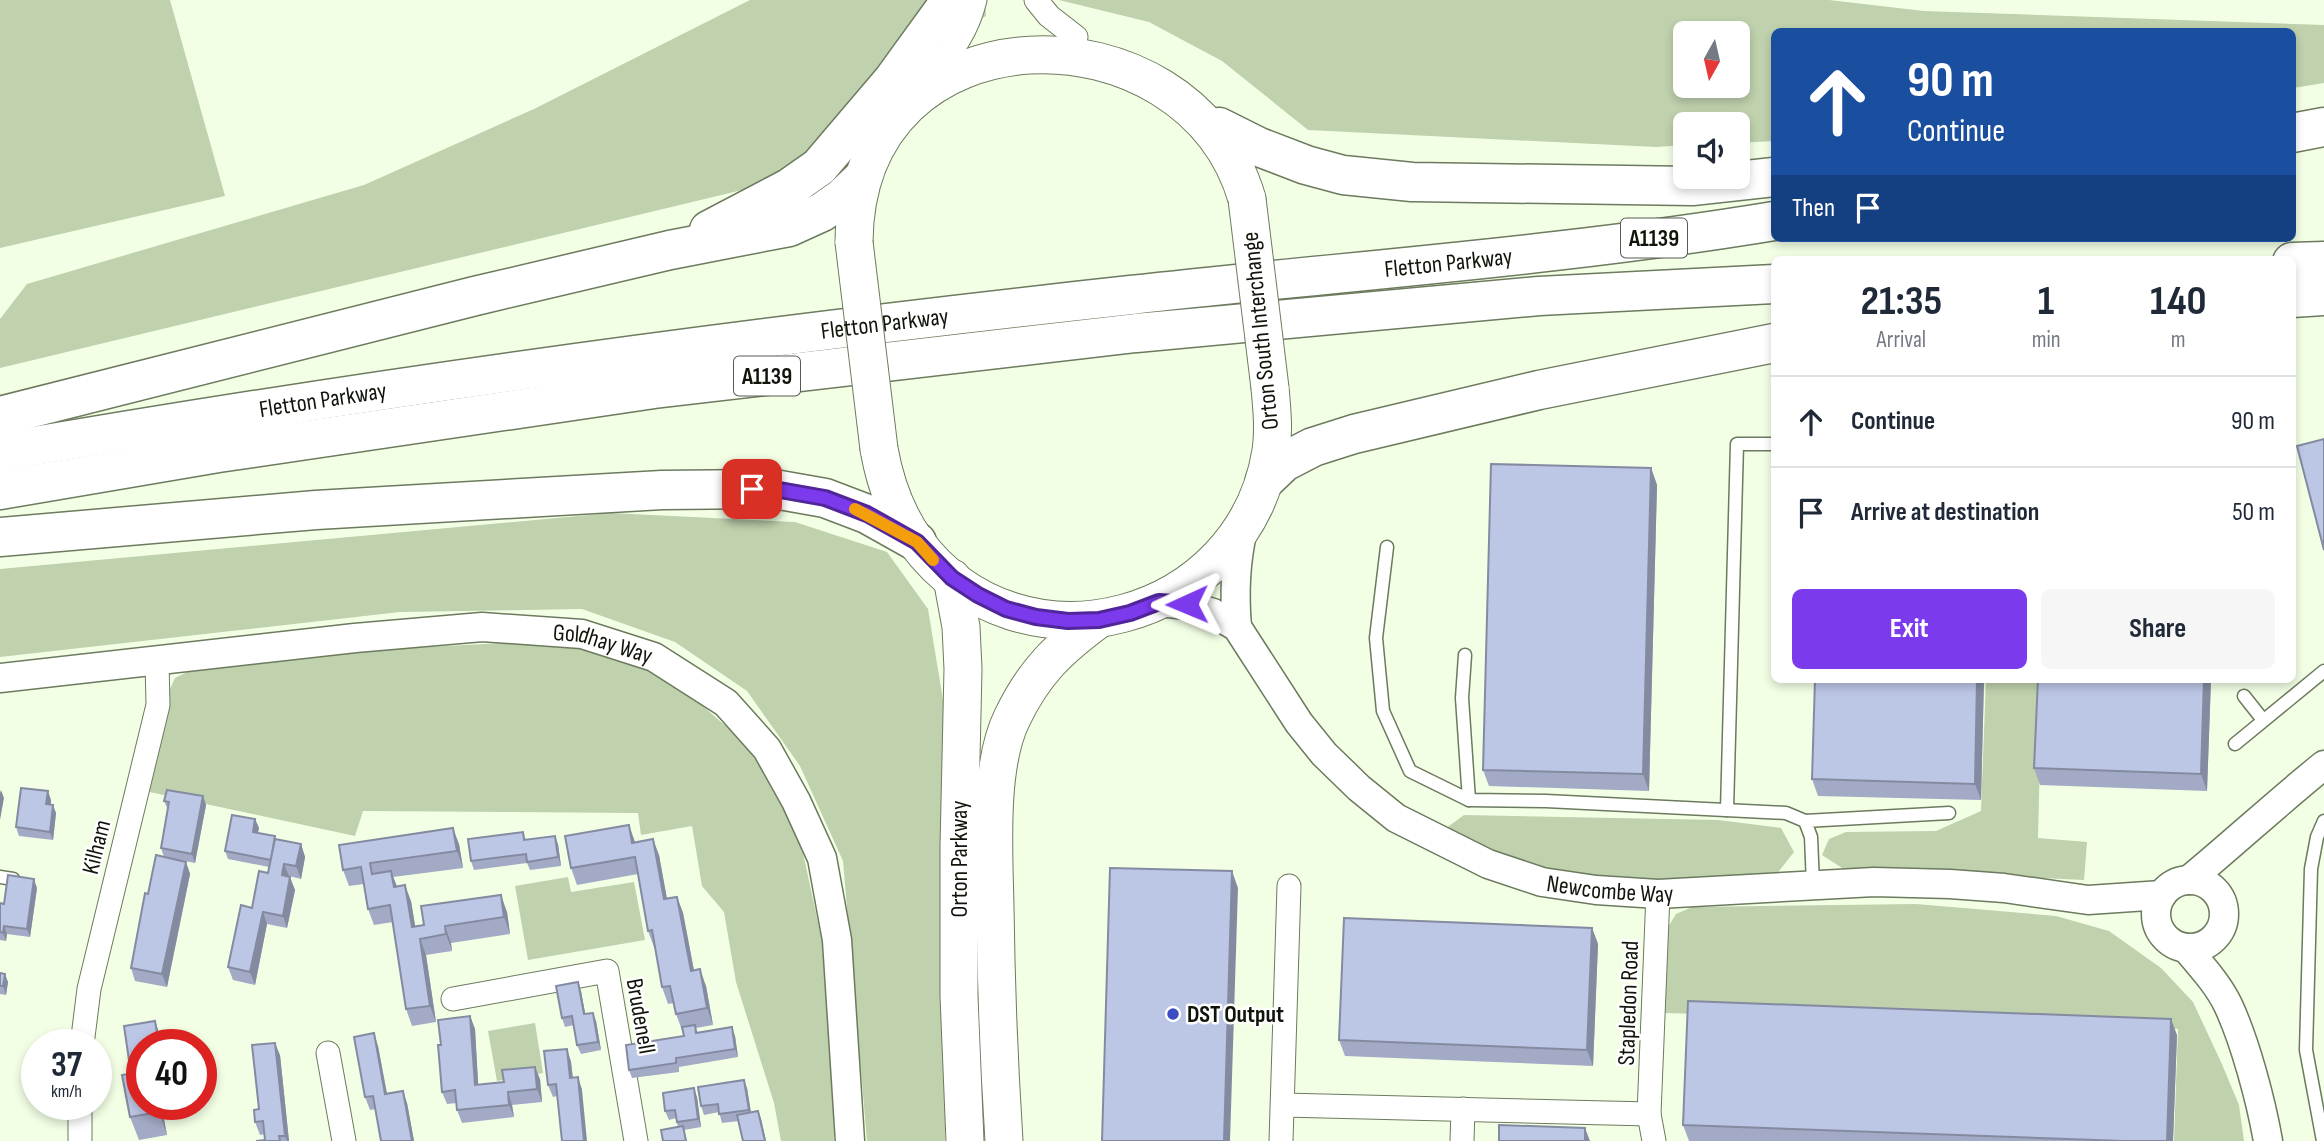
<!DOCTYPE html>
<html lang="en">
<head>
<meta charset="utf-8">
<style>
	:root { --surface:#fff; --page:#f6f6f7; --text:#1f2937; --muted:#747a83; --line:#e0e1e3; --accent:#7c3aed }
	body { margin:0; font-family:"Sofia Sans Condensed",sans-serif; background:var(--page); color:var(--text); height:100vh; display:flex; flex-direction:column; font-size:26px; white-space:nowrap }
	* { box-sizing:border-box; margin:0 }
	p { font-size:23px; color:var(--muted) }
	.icon { flex:none; width:38px; height:38px; fill:none; stroke:currentColor; stroke-width:2; stroke-linecap:round; stroke-linejoin:round }
	.map { position:relative; flex:1; overflow:hidden }
	.drawer { position:absolute; left:1771px; top:256px; width:525px; height:427px; display:flex; flex-direction:column; background:var(--surface); border-radius:10px; box-shadow:0 4px 10px #0003 }
	.drawer>* { flex:none }
	.banner { position:absolute; left:1771px; top:28px; width:525px; height:214px; border-radius:10px; box-shadow:0 4px 10px #0003; background:#1a4fa0; color:#fff; overflow:hidden }
	.needle { width:46px; rotate:188deg }
	.tools { position:absolute; left:1673px; top:21px; display:grid; gap:14px }
	.tools a { display:grid; place-items:center; width:77px; height:77px; border-radius:10px; background:var(--surface); box-shadow:0 4px 10px #0003; font-size:35px }
	.speed { position:absolute; left:21px; top:1029px; display:flex; gap:14px; font-size:35px; font-weight:700; text-align:center }
	.speed>* { display:grid; place-content:center; width:91px; height:91px; border-radius:50%; background:var(--surface); box-shadow:0 4px 10px #0003; line-height:1 }
	.speed small { font-size:18px; font-weight:400 }
	.speed .limit { border:10px solid #d22; background:#fff; color:#111 }
	.pin { position:absolute; display:grid; place-items:center; width:60px; height:60px; color:#fff; margin:-30px; border-radius:14px; box-shadow:0 4px 10px #0006 }
	.me { position:absolute; width:77px; margin:-38px; rotate:269deg; stroke-linejoin:round; filter:drop-shadow(0 0 5px #0008) }
	.turn { display:flex; align-items:center; gap:24px; height:147px; padding:0 21px; font-size:32px }
	.turn .icon { width:91px; height:91px; stroke-width:2.5 }
	.turn b { display:block; font-size:49px; line-height:60px }
	.then { display:flex; align-items:center; height:66px; padding:0 21px; background:#0003; gap:14px; font-size:26px }
	.eta { display:flex; justify-content:space-evenly; align-items:center; height:119px; text-align:center }
	.eta b { font-size:42px; font-weight:700; line-height:49px }
	.button { display:flex; gap:14px; margin-top:auto; padding:14px 21px }
	.button a { flex:1; height:80px; border-radius:10px; background:var(--accent); color:#fff; font-size:28px; font-weight:700; line-height:80px; text-align:center }
	.button a+a { background:var(--page); color:var(--text) }
	ul { padding:0; list-style:none }
	li { display:flex; align-items:center; gap:21px; height:91px; padding:0 21px; border-top:2px solid var(--line) }
	li div { flex:1 }
	li b { display:block; font-size:26px }
	li em { font-style:normal }
	.map>svg:first-child { display:block }
</style>
</head>
<body>
<div class="map">
<svg width="2324" height="1141" viewBox="0 0 2324 1141">
	<rect width="100%" height="100%" fill="#f2ffe5"/>
	<g fill="#bfd1ad" fill-rule="evenodd">
		<polygon points="0,0 170,0 225,196 0,248"/>
		<polygon points="750,0 985,0 986,16 873,73 809,174 0,368 0,319 27,284 364,185 534,109"/>
		<path d="M1059 0H1829L1924 11 2324 25V83L2293 88 2292 32H1774V141L1738 143V124H1685V145L1656 147 1308 130 1222 61 1149 22ZM1738 33V86H1685V33Z"/>
		<polygon points="611,513 795,522 887,552 928,609 945,712 945,1141 867,1141 843,861 800,766 747,691 675,642 582,609 400,612 0,657 0,569"/>
		<polygon points="547,641 596,650 653,673 689,694 744,742 776,791 800,839 824,950 832,1031 834,1141 781,1141 774,1103 736,982 724,912 702,886 692,826 641,835 638,813 363,811 355,836 145,791 170,689 175,678 189,671 366,650"/>
		<polygon points="1986,679 2042,679 2038,838 2087,842 2084,880 1842,868 1822,855 1829,839 1846,832 1936,831 1981,811"/>
		<path d="M1464 815 1718 820 1781 828 1794 852 1775 876C1689 879 1602 886 1518 862 1493 854 1468 840 1445 829Z"/>
		<polygon points="568,877 571,892 634,882 645,940 528,960 515,886"/>
		<polygon points="1916,904 2056,916 2109,931 2161,968 2193,1002 2221,1062 2239,1105 2244,1141 2174,1141 2178,1029 1665,1013 1665,932 1676,914 1692,907"/>
		<polygon points="535,1023 543,1073 497,1081 488,1031"/>
	</g>
	<g fill="none" stroke-linecap="round" stroke-linejoin="round">
		<defs>
			<g id="service">
				<polyline points="1387,547 1376,638 1383,711 1410,771 1469,800 1546,801 1786,813 1805,821"/>
				<polyline points="1465,655 1462,698 1469,800"/>
				<polyline points="2244,696 2263,720"/>
				<polyline points="2235,744 2324,671"/>
				<polyline points="1727,810 1737,444 1774,444"/>
				<polyline points="0,877 13,879"/>
				<polyline points="1813,884 1811,837 1805,821 1949,813"/>
				<polyline points="2323,1141 2306,1050 2311,869 2317,837 2324,821"/>
			</g>
			<g id="minor">
				<polyline points="1036,0 1049,16 1076,37"/>
				<path d="M932 75C952 52 968 30 975 0"/>
				<polyline points="453,999 607,971 636,1141"/>
				<polyline points="82,1045 89,989 158,705 157,662"/>
				<polyline points="328,1053 344,1141"/>
				<polyline points="80,1104 80,1141"/>
				<polyline points="1283,1105 1649,1114"/>
				<polyline points="1281,1141 1289,886"/>
				<polyline points="1462,1141 1463,1109"/>
				<polyline points="1654,1141 1649,1114 1658,894"/>
			</g>
			<g id="tertiary">
				<path id="s1" d="M1159 602 1187 605 1213 613 1237 627 1299 723 1324 754 1359 788 1396 818 1488 864 1542 882 1596 890 1658 894 1874 882 1950 884 2004 888 2088 900 2162 895"/>
				<path d="M1237 627C1234 593 1235 563 1243 529"/>
				<path id="s2" d="M0 678 355 638 482 627 582 634 654 657 726 703 767 749 796 801 822 858 837 940 850 1141"/>
				<circle cx="2190" cy="914" r="34"/>
				<path d="M2189 880C2235 842 2278 802 2324 765"/>
				<path d="M2186 948C2201 966 2218 984 2228 1005 2245 1041 2261 1101 2268 1141"/>
			</g>
			<g id="primary">
				<path d="M854 242C856 0 1189 0 1247 199"/>
				<path d="M879 449C885 483 896 514 916 542 1021 683 1244 622 1271 451 1274 430 1272 409 1270 388"/>
				<polyline points="952,578 961,627 963,669 959,847 959,996 965,1141"/>
				<path d="M1004 1141C999 1063 996 985 995 907 994 852 988 767 1012 718 1034 672 1058 649 1099 619"/>
			</g>
			<g id="trunk">
				<polyline points="1219,127 1259,147 1306,165 1343,175 1412,182 1692,186 1774,177"/>
				<polyline points="2292,133 2324,127"/>
				<polyline points="709,230 789,188 819,167 893,80 951,0"/>
				<polyline points="2292,262 2324,261"/>
				<polyline points="2292,298 2324,296"/>
				<polyline points="0,416 475,296 670,250 789,227 822,212 842,198 861,180"/>
				<path id="s3" d="M0 452C375 387 753 336 1131 295 1345 271 1562 256 1774 221"/>
				<polyline points="1265,480 1284,462 1313,447 1354,434 1539,390 1774,343"/>
				<polyline points="0,490 218,453 654,389 1136,333 1539,296 1774,284"/>
				<polyline points="0,537 316,510 662,490 774,489 825,498 867,514 917,542"/>
			</g>
		</defs>
		<use href="#service" stroke="#6c7a5e" stroke-width="15"/>
		<use href="#minor" stroke="#6c7a5e" stroke-width="25"/>
		<use href="#tertiary" stroke="#6c7a5e" stroke-width="31"/>
		<use href="#primary" stroke="#6c7a5e" stroke-width="39"/>
		<use href="#trunk" stroke="#6c7a5e" stroke-width="41"/>
		<use href="#service" stroke="#fff" stroke-width="12"/>
		<use href="#minor" stroke="#fff" stroke-width="23"/>
		<use href="#tertiary" stroke="#fff" stroke-width="28"/>
		<use href="#primary" stroke="#fff" stroke-width="37"/>
		<use href="#trunk" stroke="#fff" stroke-width="38"/>
		<defs>
			<g id="primary-bridge">
				<polyline points="1247,199 1270,388"/>
				<polyline points="854,242 879,449"/>
			</g>
		</defs>
		<use href="#primary-bridge" stroke="#6c7a5e" stroke-width="39" stroke-linecap="butt"/>
		<use href="#primary-bridge" stroke="#fff" stroke-width="37"/>
	</g>
	<g fill="#a2aac5">
		<polygon points="1651,468 1657,485 1649,791 1489,786 1483,770"/>
		<polygon points="1984,679 1981,800 1818,796 1812,779"/>
		<polygon points="2211,679 2207,791 2040,785 2034,768"/>
		<polygon points="203,796 206,805 195,863 164,857 161,848 168,810 164,801"/>
		<polygon points="51,800 51,804 56,813 53,840 19,836 16,827"/>
		<polygon points="255,819 259,828 258,833 276,839 301,844 305,857 301,879 289,876 295,890 287,928 267,924 255,985 233,980 228,967 252,908 268,873 269,867 228,859 225,851"/>
		<polygon points="523,832 526,840 558,844 561,866 530,870 527,863 474,870 471,861"/>
		<polygon points="635,842 659,855 667,899 677,897 683,913 694,970 706,986 713,1025 696,1028 698,1033 735,1036 738,1057 679,1067 679,1072 632,1078 629,1070 684,1036 683,1030 682,1030 676,1014 674,1003 668,1004 662,987 655,947 654,947 648,931 638,874 577,885 571,868"/>
		<polygon points="459,844 463,868 393,877 397,886 411,901 415,926 507,912 510,934 451,943 452,951 426,955 436,1022 412,1026 406,1009 393,922 374,925 368,909 364,884 349,886 343,870 339,845"/>
		<polygon points="186,862 190,874 167,987 135,981 131,968 148,894"/>
		<polygon points="37,888 30,937 7,934 6,941 0,940 0,903 4,904"/>
		<polygon points="1592,928 1598,944 1593,1066 1345,1056 1339,1040"/>
		<polygon points="0,973 8,982 6,995 0,994"/>
		<polygon points="581,991 585,1014 596,1021 601,1050 581,1054 577,1045 574,1025 565,1027 562,1018"/>
		<polygon points="470,1016 475,1029 478,1085 540,1079 542,1102 512,1105 514,1117 462,1123 457,1110 457,1103 447,1104 442,1092 441,1045"/>
		<polygon points="155,1021 158,1030 142,1104 161,1104 167,1135 139,1140 130,1117 131,1074"/>
		<polygon points="2177,1035 2173,1141 1689,1141 1683,1125"/>
		<polygon points="378,1046 387,1093 407,1103 414,1141 381,1141 376,1109 370,1110 365,1097"/>
		<polygon points="567,1049 571,1062 573,1078 578,1077 582,1090 553,1097 548,1085"/>
		<polygon points="280,1055 289,1141 256,1141 265,1140 265,1134 260,1135 255,1122 259,1109"/>
		<polygon points="747,1088 751,1113 758,1111 761,1119 766,1141 743,1141 739,1121 722,1123 719,1112 704,1115 701,1106"/>
		<polygon points="697,1097 701,1127 684,1130 687,1141 663,1141 678,1127 676,1118 669,1120 665,1111"/>
	</g>
	<g fill="#848ba0">
		<polygon points="1651,468 1657,485 1649,791 1643,774"/>
		<polygon points="1977,679 1984,679 1981,800 1975,784"/>
		<polygon points="2204,679 2211,679 2207,791 2201,774"/>
		<polygon points="1,790 4,798 0,820 0,793"/>
		<polygon points="48,791 51,800 50,812 46,804"/>
		<polygon points="203,796 206,805 195,863 192,854"/>
		<polygon points="53,805 56,813 53,840 50,832"/>
		<polygon points="255,819 259,828 256,840 253,832"/>
		<polygon points="629,825 635,842 632,843"/>
		<polygon points="453,828 459,844 463,868 457,851"/>
		<polygon points="555,836 558,844 561,866 558,857"/>
		<polygon points="653,839 659,855 670,916 664,899"/>
		<polygon points="301,844 305,857 301,879 296,866"/>
		<polygon points="186,862 190,874 167,987 162,974"/>
		<polygon points="284,864 289,876 286,888 282,875"/>
		<polygon points="391,871 397,887 394,887"/>
		<polygon points="1232,871 1238,888 1230,1141 1224,1141"/>
		<polygon points="290,877 295,890 287,928 283,916"/>
		<polygon points="34,879 37,888 30,937 27,929"/>
		<polygon points="405,885 411,901 418,943 412,927"/>
		<polygon points="501,895 507,912 510,934 504,917"/>
		<polygon points="677,897 683,913 697,987 691,971"/>
		<polygon points="263,912 267,924 255,985 250,972"/>
		<polygon points="4,926 7,934 6,941 3,933"/>
		<polygon points="445,926 451,943 452,951 446,934"/>
		<polygon points="1592,928 1598,944 1593,1066 1587,1050"/>
		<polygon points="420,939 426,955 436,1022 430,1006"/>
		<polygon points="700,969 706,986 713,1025 707,1008"/>
		<polygon points="5,974 8,982 6,995 3,986"/>
		<polygon points="578,982 581,991 587,1023 584,1014"/>
		<polygon points="593,1013 596,1021 601,1050 598,1042"/>
		<polygon points="470,1016 475,1029 479,1098 475,1085"/>
		<polygon points="2171,1019 2177,1035 2173,1141 2167,1141"/>
		<polygon points="155,1021 158,1030 161,1045 159,1045"/>
		<polygon points="732,1027 735,1036 738,1057 735,1049"/>
		<polygon points="374,1033 378,1046 389,1106 385,1094"/>
		<polygon points="275,1043 280,1055 289,1141 287,1141 285,1136"/>
		<polygon points="567,1049 571,1062 574,1091 570,1078"/>
		<polygon points="535,1067 540,1079 542,1102 537,1089"/>
		<polygon points="578,1077 582,1090 587,1141 584,1141"/>
		<polygon points="744,1080 747,1088 752,1119 749,1110"/>
		<polygon points="694,1088 697,1097 701,1127 698,1119"/>
		<polygon points="403,1091 407,1103 414,1141 412,1141"/>
		<polygon points="508,1092 512,1105 514,1117 509,1105"/>
		<polygon points="157,1104 161,1104 167,1135 159,1112"/>
		<polygon points="758,1111 761,1119 766,1141 765,1141"/>
		<polygon points="1585,1128 1590,1141 1585,1141"/>
	</g>
	<g fill="#bcc6e5" stroke="#848ba0" stroke-width="2">
		<polygon points="2324,439 2324,550 2297,446"/>
		<polygon points="1491,464 1651,468 1643,774 1483,770"/>
		<polygon points="1815,679 1977,679 1975,784 1812,779"/>
		<polygon points="2038,679 2204,679 2201,774 2034,768"/>
		<polygon points="21,788 48,791 46,804 53,805 50,832 16,827"/>
		<polygon points="167,790 203,796 192,854 161,848 169,802 164,801"/>
		<polygon points="232,815 255,819 253,832 275,836 271,860 225,851"/>
		<polygon points="629,825 632,843 653,839 664,899 677,897 691,971 700,969 707,1008 676,1014 670,986 662,987 652,930 648,931 635,857 571,868 565,836"/>
		<polygon points="453,828 457,851 370,863 372,874 391,871 394,887 405,885 412,927 424,925 421,906 501,895 504,917 445,926 446,934 420,939 430,1006 406,1009 390,905 368,909 361,867 343,870 339,845"/>
		<polygon points="523,832 524,840 555,836 558,857 527,862 526,854 471,861 468,839"/>
		<polygon points="275,839 301,844 296,866 284,864 282,875 290,877 283,916 263,912 250,972 228,967 241,905 252,908 259,871 268,873"/>
		<polygon points="156,855 186,862 162,974 131,968 145,893 148,894"/>
		<polygon points="1110,868 1232,871 1224,1141 1102,1141"/>
		<polygon points="8,875 34,879 27,929 4,926 3,933 0,932 0,903 4,904"/>
		<polygon points="1344,918 1592,928 1587,1050 1339,1040"/>
		<polygon points="0,973 5,974 3,986 0,986"/>
		<polygon points="578,982 584,1014 593,1013 598,1042 577,1045 572,1016 562,1018 556,986"/>
		<polygon points="1688,1001 2171,1019 2167,1141 2124,1141 1683,1125"/>
		<polygon points="470,1016 475,1085 504,1082 502,1070 535,1067 537,1089 508,1092 509,1105 457,1110 455,1090 442,1092 438,1045 441,1045 438,1020"/>
		<polygon points="155,1021 159,1045 142,1045 142,1072 131,1074 124,1026"/>
		<polygon points="695,1025 696,1033 732,1027 735,1049 676,1058 676,1063 629,1070 626,1045 684,1036 682,1027"/>
		<polygon points="374,1033 385,1094 403,1091 412,1141 381,1141 373,1096 365,1097 354,1037"/>
		<polygon points="275,1043 285,1136 279,1136 280,1141 256,1141 265,1140 263,1121 255,1122 254,1110 259,1109 252,1045"/>
		<polygon points="567,1049 570,1078 578,1077 584,1141 562,1141 556,1084 548,1085 544,1051"/>
		<polygon points="142,1072 142,1104 157,1104 159,1112 130,1117 122,1075"/>
		<polygon points="744,1080 749,1110 719,1114 718,1104 701,1106 698,1087"/>
		<polygon points="694,1088 698,1119 677,1122 675,1110 665,1111 663,1093"/>
		<polygon points="758,1111 765,1141 743,1141 737,1115"/>
		<polygon points="1499,1125 1585,1128 1585,1141 1499,1141"/>
		<polygon points="683,1126 686,1141 663,1141 661,1130"/>
	</g>
	<g fill="none" stroke-linecap="round" stroke-linejoin="round">
		<defs>
			<polyline id="route" points="752,489 774,489 825,498 867,514 917,542 952,578 978,595 1006,609 1036,617 1068,621 1099,620 1130,613 1159,602 1187,604"/>
		</defs>
		<use href="#route" stroke="#51269a" stroke-width="18"/>
		<use href="#route" stroke="#7c3aed" stroke-width="12"/>
		<polyline stroke="#f59e0b" stroke-width="12" points="855,509 917,542 933,560"/>
	</g>
	<circle fill="#3d4dc1" stroke="#fff" stroke-width="2.5" cx="1173" cy="1014" r="7"/>
	<g text-anchor="middle" stroke-width="5" stroke-linejoin="round" paint-order="stroke">
		<g fill="#fff" stroke="#585b54" stroke-width="2">
			<rect x="1621" y="218.5" width="66" height="39" rx="5"/>
			<rect x="734" y="356.5" width="66" height="39" rx="5"/>
		</g>
		<g font-size="23" font-weight="bold" fill="#10150a">
			<text x="1654" y="246">A1139</text>
			<text x="767" y="384">A1139</text>
		</g>
		<g font-size="24" fill="#10150a" stroke="#fff">
			<text dy="8" stroke="none"><textPath href="#s3" startOffset="1461">Fletton Parkway</textPath></text>
			<text dy="8" stroke="none"><textPath href="#s3" startOffset="894">Fletton Parkway</textPath></text>
			<text transform="translate(1260 331) rotate(-96)" y="8">Orton South Interchange</text>
			<text dy="8" stroke="none"><textPath href="#s3" startOffset="327">Fletton Parkway</textPath></text>
			<text dy="8" stroke="none"><textPath href="#s2" startOffset="607">Goldhay Way</textPath></text>
			<text transform="translate(96 847) rotate(-76)" y="8">Kilham</text>
			<text transform="translate(959 859) rotate(-90)" y="8">Orton Parkway</text>
			<text dy="8" stroke="none"><textPath href="#s1" startOffset="562">Newcombe Way</textPath></text>
			<text transform="translate(1628 1003) rotate(-88)" y="8">Stapledon Road</text>
			<text transform="translate(641 1016) rotate(80)" y="8">Brudenell</text>
		</g>
		<g font-size="24" font-weight="bold" fill="#10150a" stroke="#fff" text-anchor="start">
			<text x="1187" y="1022">DST Output</text>
		</g>
	</g>
</svg>
<div class="tools">
<a><svg class="needle" viewBox="-14 -14 28 28"><path d="M0-13l5 13h-10z" fill="#e53935"/><path d="M0 13l5-13h-10z" fill="#747a83"/></svg></a>
<a><svg class="icon" aria-label="sound" viewBox="0 0 24 24"><path d="M4 9h4l5-4v14l-5-4H4zM17 9q2 3 0 6"/></svg></a>
</div>
<div class="speed"><div>37<small>km/h</small></div><div class="limit">40</div></div>
<div class="pin" style="left:752px;top:489px;background:#d93025"><svg class="icon" aria-label="arrive" viewBox="0 0 24 24"><path d="M6 21V4h12l-3 4 3 4H6"/></svg></div>
<svg class="me" style="left:1187px;top:604px" viewBox="-20 -20 40 40"><path d="M0-17L14 15 0 8-14 15z" fill="#7c3aed" stroke="#fff" stroke-width="4"/></svg>
<div class="banner">
<div class="turn"><svg class="icon" aria-label="ahead" viewBox="0 0 24 24"><path d="M12 20V5M6 11l6-6 6 6"/></svg><div><b>90 m</b>Continue</div></div>
<div class="then">Then<svg class="icon" aria-label="arrive" viewBox="0 0 24 24"><path d="M6 21V4h12l-3 4 3 4H6"/></svg></div>
</div>
<section class="drawer">
<div class="eta">
<div><b>21:35</b><p>Arrival</p></div>
<div><b>1</b><p>min</p></div>
<div><b>140</b><p>m</p></div>
</div>
<ul>
<li><svg class="icon" aria-label="ahead" viewBox="0 0 24 24"><path d="M12 20V5M6 11l6-6 6 6"/></svg><div><b>Continue</b></div><em>90 m</em></li>
<li><svg class="icon" aria-label="arrive" viewBox="0 0 24 24"><path d="M6 21V4h12l-3 4 3 4H6"/></svg><div><b>Arrive at destination</b></div><em>50 m</em></li>
</ul>
<div class="button"><a>Exit</a><a>Share</a></div>
</section>
</div>
</body>
</html>
